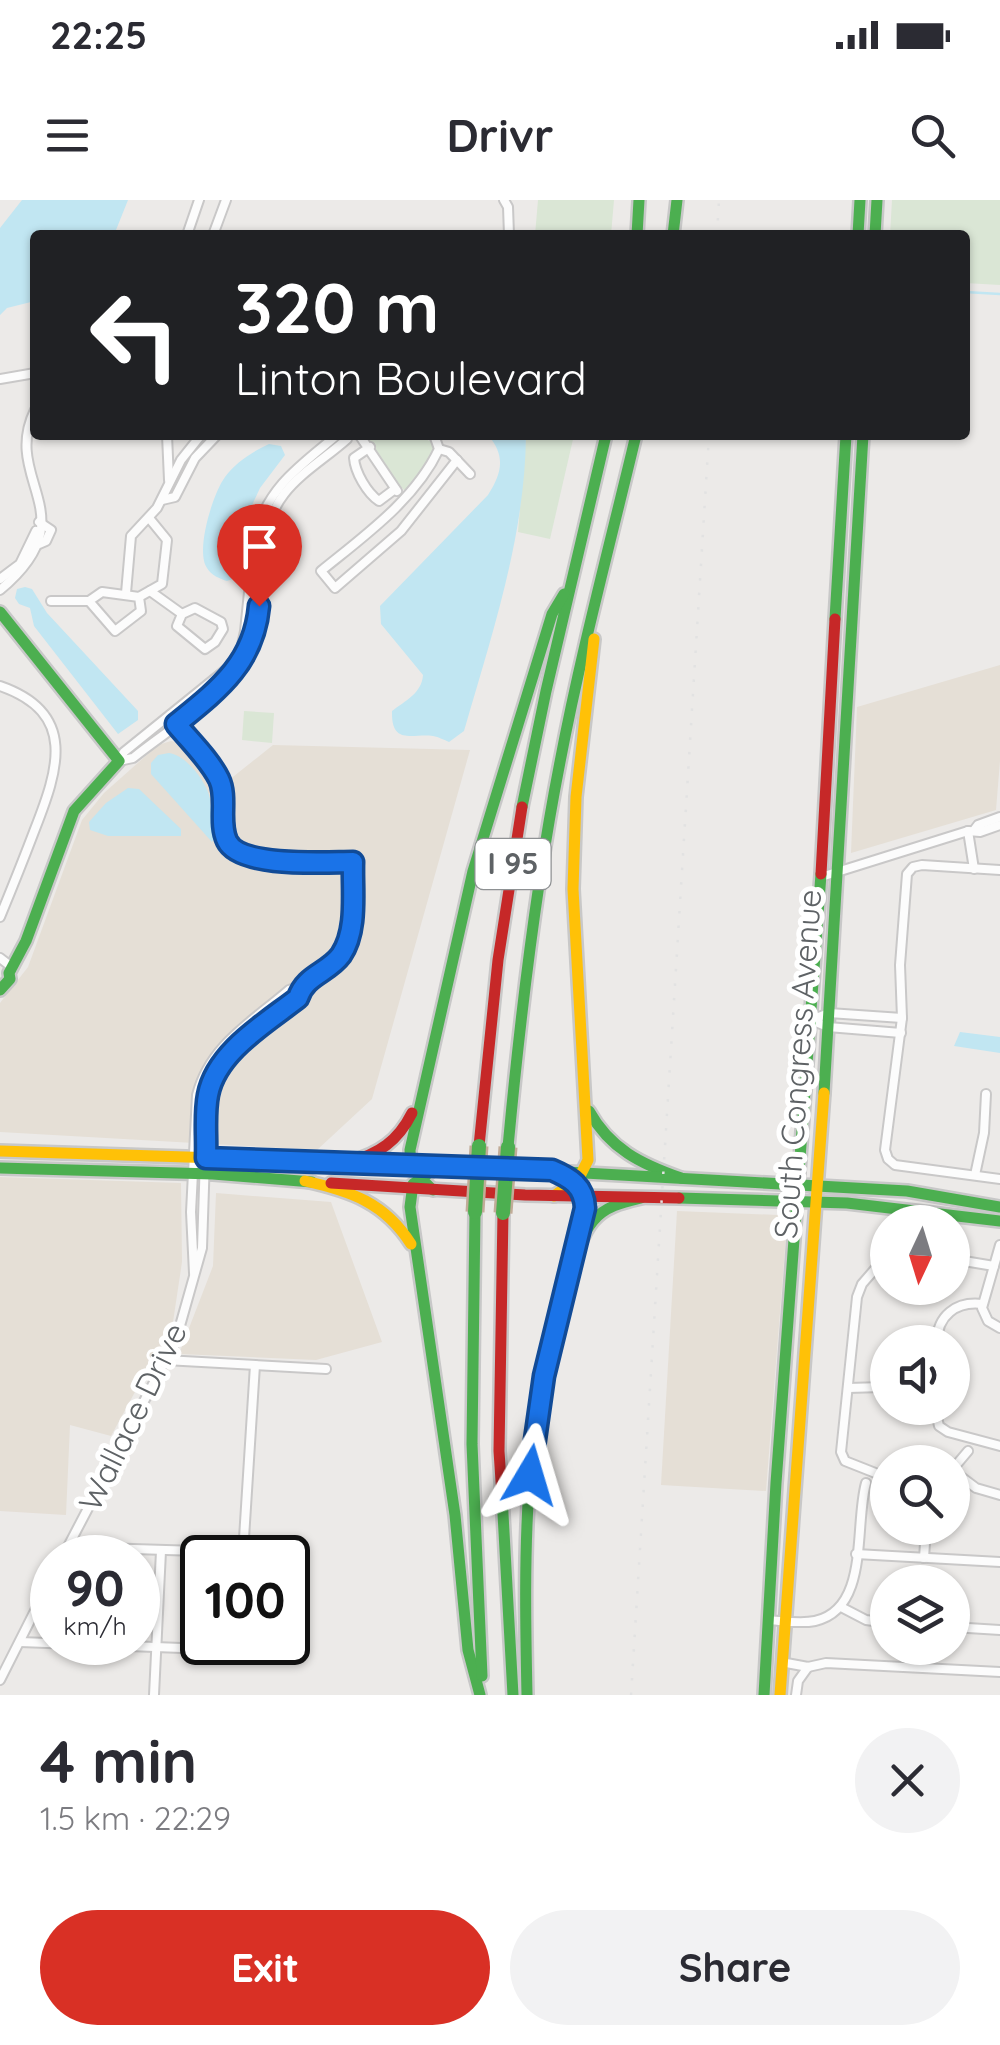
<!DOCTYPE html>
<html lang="en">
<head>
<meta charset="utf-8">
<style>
	:root { --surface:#fff; --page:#f2f2f3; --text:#2b2b33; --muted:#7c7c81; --accent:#d93025 }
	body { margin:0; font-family:Quicksand,sans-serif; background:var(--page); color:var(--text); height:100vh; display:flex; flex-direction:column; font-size:38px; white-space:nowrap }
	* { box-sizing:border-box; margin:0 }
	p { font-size:32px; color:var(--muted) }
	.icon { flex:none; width:55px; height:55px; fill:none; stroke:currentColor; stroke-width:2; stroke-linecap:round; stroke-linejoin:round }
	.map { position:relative; height:1495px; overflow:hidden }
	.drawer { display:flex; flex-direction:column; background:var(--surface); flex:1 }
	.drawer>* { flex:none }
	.guide { position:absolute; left:30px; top:30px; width:940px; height:210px; border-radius:10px; box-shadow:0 2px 8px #0004; background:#202124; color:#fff; overflow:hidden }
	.needle { width:65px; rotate:184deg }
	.fabs { position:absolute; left:870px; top:1005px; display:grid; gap:20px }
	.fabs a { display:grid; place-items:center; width:100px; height:100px; border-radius:50%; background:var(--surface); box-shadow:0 2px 8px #0004; font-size:50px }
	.speed { position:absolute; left:30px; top:1335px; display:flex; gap:20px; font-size:50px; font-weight:700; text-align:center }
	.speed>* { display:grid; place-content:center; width:130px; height:130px; border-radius:50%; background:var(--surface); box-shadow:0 2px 8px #0004; line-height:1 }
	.speed small { font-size:25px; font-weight:400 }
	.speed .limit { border:5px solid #111; border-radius:15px; background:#fff; color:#111 }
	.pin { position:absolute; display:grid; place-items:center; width:85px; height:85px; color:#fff; margin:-102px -42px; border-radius:50% 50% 50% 0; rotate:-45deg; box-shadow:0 0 10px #0007 }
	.pin .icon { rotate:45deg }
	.me { position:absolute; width:110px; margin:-55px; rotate:7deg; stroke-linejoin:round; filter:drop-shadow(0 0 8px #0008) }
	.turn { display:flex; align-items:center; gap:35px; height:210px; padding:0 40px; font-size:45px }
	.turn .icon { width:130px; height:130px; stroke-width:2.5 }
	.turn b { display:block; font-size:70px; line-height:85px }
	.round { display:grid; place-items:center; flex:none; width:105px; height:105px; border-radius:52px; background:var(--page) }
	.head { display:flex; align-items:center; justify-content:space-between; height:170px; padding:0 40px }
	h1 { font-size:60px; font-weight:700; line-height:75px }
	.cta { display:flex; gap:20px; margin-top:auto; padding:20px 40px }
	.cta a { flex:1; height:115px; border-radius:60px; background:var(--accent); color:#fff; font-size:40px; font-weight:700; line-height:115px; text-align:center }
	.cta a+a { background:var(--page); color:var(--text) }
	.status { display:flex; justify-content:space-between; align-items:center; height:70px; padding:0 50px; background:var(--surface); direction:ltr }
	.status svg { height:28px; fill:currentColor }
	header { display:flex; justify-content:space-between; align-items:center; height:130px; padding:0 40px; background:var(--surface); font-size:45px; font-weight:700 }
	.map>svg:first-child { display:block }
</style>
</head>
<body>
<div class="status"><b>22:25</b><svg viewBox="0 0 49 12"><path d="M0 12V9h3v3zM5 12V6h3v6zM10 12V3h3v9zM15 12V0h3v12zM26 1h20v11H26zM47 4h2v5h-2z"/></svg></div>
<header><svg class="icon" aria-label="menu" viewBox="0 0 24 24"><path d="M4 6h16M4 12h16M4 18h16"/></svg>Drivr<svg class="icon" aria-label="search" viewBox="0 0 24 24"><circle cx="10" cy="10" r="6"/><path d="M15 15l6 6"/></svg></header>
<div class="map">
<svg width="1000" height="1495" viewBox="0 0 1000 1495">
	<rect width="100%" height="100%" fill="#eceae8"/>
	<g fill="#e5dfd6">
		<polygon points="1000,465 1000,561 996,610 851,653 857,507"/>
		<polygon points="171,541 185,544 219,588 273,545 470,550 372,899 317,950 0,932 0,803 28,767 82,620 104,593 158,545"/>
		<polygon points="0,977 181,983 182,1062 173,1122 111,1236 70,1225 66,1315 0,1311"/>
		<polygon points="216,993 331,1002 382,1142 316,1160 179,1154 213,1066"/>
		<polygon points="677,1011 778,1015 787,1023 766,1291 661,1285"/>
	</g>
	<g fill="#dae6d5">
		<polygon points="538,0 614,0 611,35 535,35"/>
		<polygon points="892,0 1000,0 1000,85 965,83 965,35 890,35"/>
		<polygon points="365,235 423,235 429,241 433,238 436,248 430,264 405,291 389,275"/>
		<polygon points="526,235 574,235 550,339 518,332"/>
		<polygon points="244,511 274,513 272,543 242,540"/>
	</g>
	<g fill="#c1e6f2">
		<polygon points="22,0 128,0 114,35 35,35 35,101 7,108 0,115 0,28"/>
		<path d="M488 235H526C525 337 492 434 464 531L449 542C444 540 439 537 433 536 413 533 391 546 392 511 405 501 422 493 423 475L381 424 380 406 488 295C502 273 506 256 488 235Z"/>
		<path d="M269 244 281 246 285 255 260 288 247 316 238 377 227 381C220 379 211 375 207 368 195 351 213 293 225 277 236 262 252 252 269 244Z"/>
		<polygon points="25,387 32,389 47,413 138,511 138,520 118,534 34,426 30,408 19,404 15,398 17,389"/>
		<path d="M169 553C186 555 207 582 210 599 212 613 210 624 215 638L212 642 151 574V563L158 555Z"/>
		<polygon points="128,588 139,589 181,629 181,636 108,636 90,630 89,622 106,603"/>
		<polygon points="960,832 1000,837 1000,853 954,846"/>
	</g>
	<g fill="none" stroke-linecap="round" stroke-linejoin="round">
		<polyline stroke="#c1e6f2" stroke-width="2.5" points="965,92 1000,94"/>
		<defs>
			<g id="street">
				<polyline points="504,0 508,7 509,35"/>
				<polyline points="187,35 199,0"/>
				<polyline points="213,35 226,0"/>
				<polyline points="0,179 35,173"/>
				<polyline points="167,235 169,280"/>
				<path d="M434 235 439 249C415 300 364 336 321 371L335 388 401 331 457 260"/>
				<polyline points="360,236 397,291"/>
				<path d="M370 247 354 258C355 272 367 293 379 301L395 289"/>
				<polyline points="439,249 449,252 470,274"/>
				<polyline points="162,300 175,297 195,258 217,235"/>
				<polyline points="39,322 51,330 46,341 39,344"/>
				<polyline points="0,379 20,364 36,331"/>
				<path d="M0 390C90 315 0 281 35 210"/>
				<polyline points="150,391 182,414 195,408 221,422 223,429 215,442 205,449 177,426 182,414"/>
				<polyline points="126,393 131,336 157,308 181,260 201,235"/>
				<polyline points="139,397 141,411 115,431 89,401 102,392 139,397 162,384 167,340 149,318"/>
				<polyline points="51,401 89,401"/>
				<path d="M0 486C78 513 58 570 35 629 24 658 12 688 0 717"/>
				<path d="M170 515C185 535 206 555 218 577 228 597 219 620 226 639 238 669 325 661 353 662 351 713 362 742 316 774 306 781 301 787 289 790 252 822 210 845 197 895L191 1012 194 1073"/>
				<path d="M119 561 133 558C170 528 222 499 246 456 274 408 248 340 284 294 300 273 327 257 347 239"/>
				<path d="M119 561 124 552 228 468 241 449 245 431 255 334C270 285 300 266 337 235"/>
				<polyline points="975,629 978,625 1000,617"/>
				<polyline points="968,631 974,669"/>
				<polyline points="1000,670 922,665 913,667 907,674 900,765 902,818 885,950 888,959 895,965 1000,979"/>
				<polyline points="821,677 968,631 980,632 1000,625"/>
				<polyline points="0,758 13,768"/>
				<polyline points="811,820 829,813 902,818"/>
				<polyline points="811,820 828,827 901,833"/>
				<polyline points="975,975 984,933 986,894"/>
				<polyline points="1000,1045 982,1108 988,1121 1000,1128"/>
				<polyline points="888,1054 862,1084 857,1097 841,1252 845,1261 888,1278"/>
				<polyline points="952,1059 994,1066"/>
				<path d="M937 1142C937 1116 956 1101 982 1104"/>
				<polyline points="165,1160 326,1169"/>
				<polyline points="848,1188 883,1187"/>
				<polyline points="935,1208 939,1226 948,1232 1000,1246"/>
				<polyline points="952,1270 976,1288 1000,1295"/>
				<polyline points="952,1270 968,1251"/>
				<polyline points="243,1354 255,1165"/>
				<polyline points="856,1354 1000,1362"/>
				<path d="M62 1358 176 1140 202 1048 207 897C220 852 263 826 298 798L302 787"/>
				<polyline points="924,1358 926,1328"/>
				<polyline points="841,1407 866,1420 888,1423"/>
				<path d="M768 1420C783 1421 800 1424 815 1421 870 1409 854 1325 866 1283"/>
				<polyline points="952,1427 1000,1430"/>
				<polyline points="20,1442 290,1452 294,1354 68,1347"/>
				<polyline points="781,1462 808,1467"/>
				<polyline points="808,1467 826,1463 1000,1472"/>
				<polyline points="0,1480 52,1377"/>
				<polyline points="154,1495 161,1351"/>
				<polyline points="796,1495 798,1481 808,1467"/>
			</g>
			<g id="fast">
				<polyline points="637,35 639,0"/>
				<polyline points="673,35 677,0"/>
				<polyline points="858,35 860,0"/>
				<polyline points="875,35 877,0"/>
				<polyline points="0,412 119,561 74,611 26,741 9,773 10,779 0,790"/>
				<polyline points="835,419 846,235"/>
				<polyline points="522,607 546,491 606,235"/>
				<polyline points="824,893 863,235"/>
				<path d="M589 911C610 949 641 964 681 978"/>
				<path d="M508 947C520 818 535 689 560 562 581 452 610 344 636 235"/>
				<polyline points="442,964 413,984 410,1007 455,1315 468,1450 480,1495"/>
				<polyline points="461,966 907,991 1000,1007"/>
				<polyline points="0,968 213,974 312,982"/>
				<polyline points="552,969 573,982 582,995 577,1036"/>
				<path d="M433 990C419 977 410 970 410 950L473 671 552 414 564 394"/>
				<polyline points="679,998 847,1003 1000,1021"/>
				<polyline points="475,1012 472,1244 482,1476"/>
				<polyline points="502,1296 513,1495"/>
				<path d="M527 1495C524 1356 522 1217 567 1084 574 1064 579 1038 593 1021 605 1006 624 1002 641 998"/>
				<polyline points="764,1495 776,1283 821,674"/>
			</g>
			<g id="slow">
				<polyline points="0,951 461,966"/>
				<path d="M305 981C351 991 385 1003 411 1044"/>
				<polyline points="554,996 579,978 588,960 573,689 576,597 594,439"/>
				<polyline points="780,1495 824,893"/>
			</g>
			<g id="jam">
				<polyline points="821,674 835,419"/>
				<polyline points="479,946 498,760 522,607"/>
				<path d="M349 962C379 954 398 941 412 913"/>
				<polyline points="331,983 525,995 679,998"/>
				<polyline points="502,1296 499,1251 503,1013"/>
			</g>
		</defs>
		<use href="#street" stroke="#c9c8c8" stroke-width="12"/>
		<use href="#fast" stroke="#c8c8c8" stroke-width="16"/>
		<use href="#slow" stroke="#c8c8c8" stroke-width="16"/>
		<use href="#jam" stroke="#c8c8c8" stroke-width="16"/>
		<use href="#street" stroke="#fcfcfc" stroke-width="8"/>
		<use href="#fast" stroke="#4caf50" stroke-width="11"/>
		<use href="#slow" stroke="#ffc107" stroke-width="11"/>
		<use href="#jam" stroke="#c62828" stroke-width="11"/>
		<g stroke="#e2e2e2" stroke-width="2.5" stroke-dasharray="2.5 12" stroke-linecap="butt">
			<polyline points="717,35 719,0"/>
			<polyline points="631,1495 709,235"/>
		</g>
		<defs>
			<g id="fast-bridge">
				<polyline points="475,1012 479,946"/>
				<polyline points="503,1013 508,947"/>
			</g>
		</defs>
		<use href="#fast-bridge" stroke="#c1ac98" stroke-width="19" stroke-linecap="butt"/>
		<use href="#fast-bridge" stroke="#4caf50" stroke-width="14"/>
	</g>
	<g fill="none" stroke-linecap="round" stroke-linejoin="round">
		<defs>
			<path id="route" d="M259 406C254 463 218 490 176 524 190 541 209 559 219 579 228 598 218 622 227 641 240 668 325 662 353 662 352 691 358 730 341 755 328 773 305 775 298 798 266 823 216 852 208 895 204 915 207 937 206 958L552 970C571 978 584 986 585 1008L544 1176 530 1275"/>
		</defs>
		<use href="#route" stroke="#114b97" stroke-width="25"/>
		<use href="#route" stroke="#1a73e8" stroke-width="18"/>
	</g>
	<g text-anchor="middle" stroke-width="10" stroke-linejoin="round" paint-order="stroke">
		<rect fill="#fff" stroke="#8e9193" stroke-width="2.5" x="475.5" y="639" width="75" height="50" rx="8"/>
		<g font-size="30" font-weight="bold" fill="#5e6265">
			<text x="513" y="674">I 95</text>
		</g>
		<g font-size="32" fill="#5e6265" stroke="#fff">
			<text transform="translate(798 864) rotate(-86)" y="11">South Congress Avenue</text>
			<text transform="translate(133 1217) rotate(-64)" y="11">Wallace Drive</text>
		</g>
	</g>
</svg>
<div class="fabs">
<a><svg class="needle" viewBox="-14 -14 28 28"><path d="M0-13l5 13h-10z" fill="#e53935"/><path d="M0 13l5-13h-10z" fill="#7c7c81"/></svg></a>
<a><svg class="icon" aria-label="sound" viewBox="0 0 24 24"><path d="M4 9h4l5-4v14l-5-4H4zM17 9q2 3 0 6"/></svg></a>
<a><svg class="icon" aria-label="search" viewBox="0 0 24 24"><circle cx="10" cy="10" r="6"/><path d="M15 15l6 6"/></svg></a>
<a><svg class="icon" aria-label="layers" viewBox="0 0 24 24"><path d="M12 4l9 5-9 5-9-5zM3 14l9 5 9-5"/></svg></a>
</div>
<div class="speed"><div>90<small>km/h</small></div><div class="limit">100</div></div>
<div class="pin" style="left:259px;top:406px;background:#d93025"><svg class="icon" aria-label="arrive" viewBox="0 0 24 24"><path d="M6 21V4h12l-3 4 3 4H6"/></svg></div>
<svg class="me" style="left:530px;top:1275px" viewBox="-20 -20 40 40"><path d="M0-17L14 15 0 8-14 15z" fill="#1a73e8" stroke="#fff" stroke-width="4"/></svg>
<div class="guide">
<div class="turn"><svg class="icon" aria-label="left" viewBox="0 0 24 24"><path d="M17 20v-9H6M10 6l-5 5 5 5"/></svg><div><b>320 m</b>Linton Boulevard</div></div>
</div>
</div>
<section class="drawer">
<div class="head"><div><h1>4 min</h1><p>1.5 km · 22:29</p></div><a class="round"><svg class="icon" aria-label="close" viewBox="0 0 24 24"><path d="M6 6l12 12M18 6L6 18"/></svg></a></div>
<div class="cta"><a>Exit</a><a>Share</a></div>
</section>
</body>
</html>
